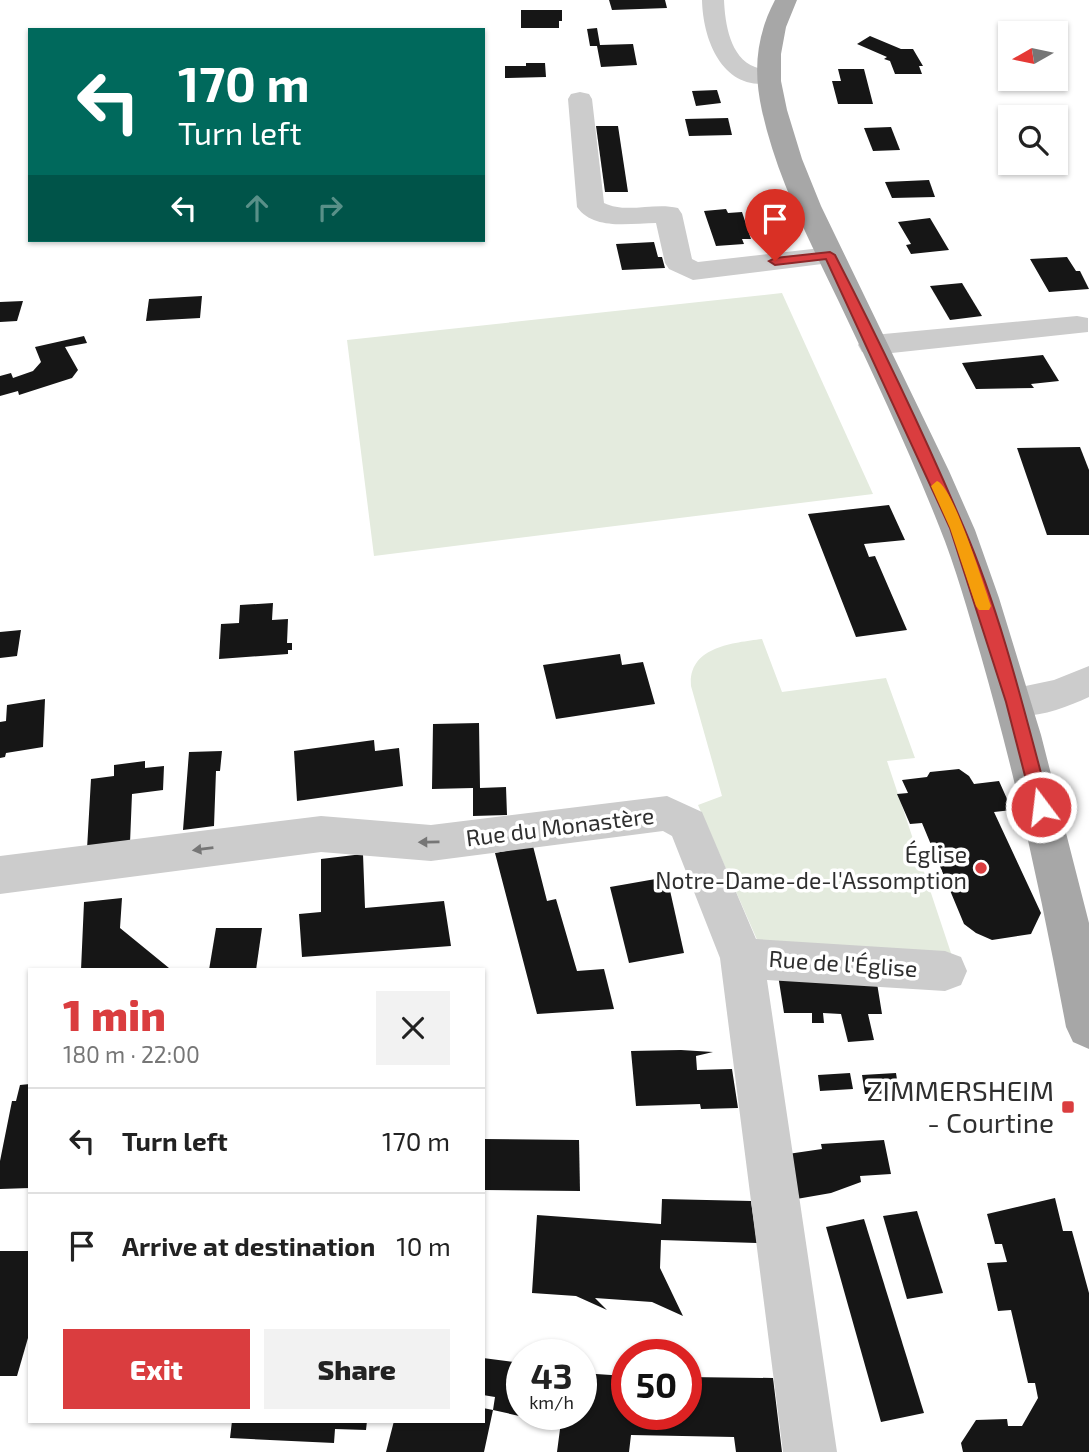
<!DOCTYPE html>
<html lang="en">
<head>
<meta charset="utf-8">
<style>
	:root { --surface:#fff; --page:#f2f2f2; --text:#222; --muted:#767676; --line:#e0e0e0; --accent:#da3d3f }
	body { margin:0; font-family:"Exo 2",sans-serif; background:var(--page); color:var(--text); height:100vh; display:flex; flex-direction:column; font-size:26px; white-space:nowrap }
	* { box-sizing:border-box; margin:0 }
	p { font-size:23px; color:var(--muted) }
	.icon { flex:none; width:38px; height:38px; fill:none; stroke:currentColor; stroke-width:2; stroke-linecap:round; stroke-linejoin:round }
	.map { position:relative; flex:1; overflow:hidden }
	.drawer { position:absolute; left:28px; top:968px; width:457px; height:455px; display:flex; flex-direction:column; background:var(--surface); border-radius:0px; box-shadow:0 2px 5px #0004 }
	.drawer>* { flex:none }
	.top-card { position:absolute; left:28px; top:28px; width:457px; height:214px; border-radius:0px; box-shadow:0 2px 5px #0004; background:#00695c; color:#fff; overflow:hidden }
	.needle { width:46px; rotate:261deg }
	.tools { position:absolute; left:998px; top:21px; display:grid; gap:14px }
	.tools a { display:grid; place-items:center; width:70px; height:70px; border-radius:0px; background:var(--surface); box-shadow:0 2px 5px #0004; font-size:35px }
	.speed { position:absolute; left:506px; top:1339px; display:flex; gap:14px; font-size:35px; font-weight:700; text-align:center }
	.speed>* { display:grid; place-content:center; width:91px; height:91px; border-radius:50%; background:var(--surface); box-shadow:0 2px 5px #0004; line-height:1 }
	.speed small { font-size:18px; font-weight:400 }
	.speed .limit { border:10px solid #d22; background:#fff; color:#111 }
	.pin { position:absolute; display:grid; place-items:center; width:60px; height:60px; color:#fff; margin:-72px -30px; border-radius:50% 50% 50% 0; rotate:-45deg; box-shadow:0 0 7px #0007 }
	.pin .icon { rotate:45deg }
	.me { position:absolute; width:77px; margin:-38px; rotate:345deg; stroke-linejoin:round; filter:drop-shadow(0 0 5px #0008) }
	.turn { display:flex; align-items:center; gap:24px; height:147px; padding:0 35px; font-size:32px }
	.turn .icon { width:91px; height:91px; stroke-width:2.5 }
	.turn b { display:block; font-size:49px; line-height:60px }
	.lanes { display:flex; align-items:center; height:66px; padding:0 35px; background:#0003; justify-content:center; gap:35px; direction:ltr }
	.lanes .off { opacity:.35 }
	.round { display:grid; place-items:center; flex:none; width:74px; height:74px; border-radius:0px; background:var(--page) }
	.summary { display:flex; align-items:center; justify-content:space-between; height:119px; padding:0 35px }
	h1 { font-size:42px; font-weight:800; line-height:52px; color:var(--accent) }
	.action { display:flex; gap:14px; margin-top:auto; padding:14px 35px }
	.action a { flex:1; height:80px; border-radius:0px; background:var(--accent); color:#fff; font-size:28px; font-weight:800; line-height:80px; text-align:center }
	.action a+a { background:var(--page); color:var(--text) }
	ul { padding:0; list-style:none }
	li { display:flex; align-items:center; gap:21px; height:105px; padding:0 35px; border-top:2px solid var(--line) }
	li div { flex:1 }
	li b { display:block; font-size:26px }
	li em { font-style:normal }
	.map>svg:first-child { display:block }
</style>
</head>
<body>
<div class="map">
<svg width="1089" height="1452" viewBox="0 0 1089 1452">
	<rect width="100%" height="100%" fill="#fff"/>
	<g fill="#e4ebde">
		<polygon points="782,293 873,494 374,556 347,340"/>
		<path d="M762 639 782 692 886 678 915 758 887 761 954 962 762 951 698 805 722 796 691 686C688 647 732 643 762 639Z"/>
	</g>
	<g fill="#161616">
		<polygon points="609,0 665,0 667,8 612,10"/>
		<polygon points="521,10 562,10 562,21 559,21 559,28 521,28"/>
		<polygon points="597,28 600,45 633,44 637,65 601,67 597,46 590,46 587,29"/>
		<polygon points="870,36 901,49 913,49 923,66 919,66 922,74 895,74 890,61 884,59 887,57 857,44"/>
		<polygon points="526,63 545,63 546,77 505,78 505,66 526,66"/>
		<polygon points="838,69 864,69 873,104 838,104 832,81 841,81"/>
		<polygon points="717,90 721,103 696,106 692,91"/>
		<polygon points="728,118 732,135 689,136 685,119"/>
		<polygon points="596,126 618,126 628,192 605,192"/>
		<polygon points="891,127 900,150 873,151 864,128"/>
		<polygon points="929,180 935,197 892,198 885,182"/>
		<polygon points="726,209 728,213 742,212 751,239 742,239 744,244 716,246 704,211"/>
		<polygon points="930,218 949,250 911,254 906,245 911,244 898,222"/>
		<polygon points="654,242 658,257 662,257 665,268 622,270 616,244"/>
		<polygon points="1067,257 1076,271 1080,271 1089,289 1049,292 1030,259"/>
		<polygon points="962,283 982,316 950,320 930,286"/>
		<polygon points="202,296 200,318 146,321 149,299"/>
		<polygon points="23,301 17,321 0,322 0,302"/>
		<polygon points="84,336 87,343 65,347 78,370 72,378 19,395 18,391 0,396 0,376 11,373 13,378 33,371 41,362 35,347"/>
		<polygon points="1043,355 1059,381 1031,384 1034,388 976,389 962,363"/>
		<polygon points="1080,447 1089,470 1089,535 1047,535 1017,448"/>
		<polygon points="889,505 905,540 864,544 869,557 875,556 907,630 856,637 808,514"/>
		<polygon points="273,603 272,620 288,619 287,643 292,643 292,650 288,650 288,654 219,659 221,624 239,623 240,605"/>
		<polygon points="21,630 17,656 0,658 0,632"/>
		<polygon points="620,654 622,665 643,662 655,704 556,719 543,665"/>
		<polygon points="45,699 43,747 6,753 5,757 0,758 0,722 6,721 7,705"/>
		<polygon points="479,723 480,788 506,787 507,815 473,816 473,788 432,789 433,724"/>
		<polygon points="374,740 375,751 399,748 403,786 297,801 294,751"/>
		<polygon points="222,751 220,771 216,771 214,826 183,830 189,752"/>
		<polygon points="145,761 145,768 164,766 163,790 132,794 130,843 87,849 91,779 114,776 114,765"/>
		<polygon points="959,769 969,776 974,784 999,781 1012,810 994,812 1041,913 1031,934 992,940 976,933 964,924 922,823 910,824 897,794 908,793 902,780 927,777 930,772"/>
		<polygon points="533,846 547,901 556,899 577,971 604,969 614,1009 537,1014 495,853"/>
		<polygon points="363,854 365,908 444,901 451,946 302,957 299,914 321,912 321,859"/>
		<polygon points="667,877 684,953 629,963 610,887"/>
		<polygon points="122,898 120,928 169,968 167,970 81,970 84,902"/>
		<polygon points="216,928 262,928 256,970 209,970"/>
		<polygon points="778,975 876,977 882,1014 868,1014 874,1040 848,1042 841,1014 823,1013 824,1023 812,1023 812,1013 784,1013"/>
		<polygon points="681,1050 713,1052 696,1056 697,1070 732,1069 738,1108 701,1109 700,1104 636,1106 631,1051"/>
		<polygon points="850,1073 853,1089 820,1091 818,1075"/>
		<polygon points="896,1073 899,1093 865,1094 862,1075"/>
		<polygon points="30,1084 30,1188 0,1189 0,1161 12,1101 16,1101 20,1085"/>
		<polygon points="483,1139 579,1140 580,1191 483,1190"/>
		<polygon points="884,1140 891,1174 860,1176 861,1182 831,1193 785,1201 781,1155 822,1149 821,1144"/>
		<polygon points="1055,1198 1063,1231 1072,1231 1089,1293 1089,1452 963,1452 961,1443 976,1420 1007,1419 1008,1426 1022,1426 1038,1398 1035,1383 1028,1383 1011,1310 998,1311 987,1263 1007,1262 1002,1244 995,1244 987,1214"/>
		<polygon points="662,1199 751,1201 757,1243 661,1240 660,1268 683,1316 652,1302 595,1298 607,1310 576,1296 532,1293 537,1215 661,1224"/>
		<polygon points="917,1211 943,1293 907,1299 883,1216"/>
		<polygon points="864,1219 924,1413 881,1422 826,1227"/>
		<polygon points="0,1251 30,1251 30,1331 17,1376 0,1376"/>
		<polygon points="483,1358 522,1363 522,1414 556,1414 555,1424 493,1410 495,1397 483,1395"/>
		<polygon points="581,1373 626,1376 626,1414 686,1414 686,1377 773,1378 782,1452 736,1452 734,1437 631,1435 629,1452 557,1452 562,1414 581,1414"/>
		<polygon points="483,1408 493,1410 484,1452 386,1452 394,1421 483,1421"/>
		<polygon points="232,1421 367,1421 366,1430 335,1429 334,1443 230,1438"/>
	</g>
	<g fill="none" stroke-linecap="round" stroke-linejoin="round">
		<g fill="#ccc" fill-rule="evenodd">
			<path d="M702 0H724C725 23 730 58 755 67 762 70 770 70 777 72L780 77 777 82C724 95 703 42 702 0Z"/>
			<path d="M580 92 589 94 592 99 604 203C626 214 654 202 678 208L682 214 692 259 698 262 830 247 840 249 844 255 840 261 830 263 693 280 669 269 665 263 656 223C631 223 594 231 577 207L568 99 571 94Z"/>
			<polygon points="1077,316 1088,318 1088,332 873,355 862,352 858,345 862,338 873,335"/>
			<path d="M1089 666V697C1063 709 1028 722 1001 713L995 702 1001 691 1054 680Z"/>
			<polygon points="667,796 702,812 756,939 945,951 961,957 967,971 961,985 945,991 767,980 837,1452 783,1452 720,958 672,836 663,831 431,861 321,852 0,894 0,856 321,816 431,825"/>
		</g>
		<path fill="#a7a7a7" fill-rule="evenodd" d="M775 0H797L786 27 781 54V81L787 110 802 159 821 206 949 471 975 530 999 598 1041 735 1089 923V1049L1073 1042 1066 1027C1043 902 1016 778 981 656 968 612 956 568 939 526 909 450 874 376 839 302 809 240 777 178 762 111 753 71 756 36 775 0Z"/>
	</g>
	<defs><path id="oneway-solid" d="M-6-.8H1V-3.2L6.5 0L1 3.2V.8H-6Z" transform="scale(1.75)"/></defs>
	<g fill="#767676">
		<use href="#oneway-solid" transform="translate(429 842) rotate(179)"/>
		<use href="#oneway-solid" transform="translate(203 849) rotate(173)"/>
	</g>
	<path fill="#da3d3f" stroke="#8e2829" stroke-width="2" d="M830 252 835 255C881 344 925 436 964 528 1002 617 1025 714 1050 807L1047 812H1035L1033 807 1006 702 950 528 826 259 775 265 769 261 775 258Z"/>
	<path fill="#f59e0b" d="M937 481C953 486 984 586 991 606L989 610H979L976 606 950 528 931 486Z"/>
	<g fill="#da3d3f" stroke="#fff" stroke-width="2.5">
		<circle cx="981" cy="868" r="7"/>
		<rect x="1061" y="1100" width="14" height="14" rx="3.5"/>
	</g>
	<g text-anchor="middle" stroke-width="7" stroke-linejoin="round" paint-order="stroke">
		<g font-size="23" fill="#2f2f2f" stroke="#fff">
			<text transform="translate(560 827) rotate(-7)" y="8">Rue du Monastère</text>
			<text transform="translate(843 964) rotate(4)" y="8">Rue de l'Église</text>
		</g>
		<g font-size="23" fill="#2f2f2f" stroke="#fff" text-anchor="end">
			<text x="967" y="863">Église<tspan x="967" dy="26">Notre-Dame-de-l'Assomption</tspan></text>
		</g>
		<g font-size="28" fill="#2f2f2f" stroke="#fff" text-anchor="end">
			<text x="1054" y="1101">ZIMMERSHEIM<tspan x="1054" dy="32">- Courtine</tspan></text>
		</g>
	</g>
</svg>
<div class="tools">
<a><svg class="needle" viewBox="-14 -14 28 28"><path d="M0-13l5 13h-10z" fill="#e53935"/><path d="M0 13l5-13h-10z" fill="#767676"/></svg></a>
<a><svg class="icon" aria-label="search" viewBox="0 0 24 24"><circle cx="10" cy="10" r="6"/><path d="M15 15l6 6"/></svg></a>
</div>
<div class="speed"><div>43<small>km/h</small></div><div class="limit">50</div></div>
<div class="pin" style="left:775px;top:261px;background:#d93025"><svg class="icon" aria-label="arrive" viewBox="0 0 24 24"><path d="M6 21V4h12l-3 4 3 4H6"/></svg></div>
<svg class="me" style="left:1041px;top:807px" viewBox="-20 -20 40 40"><circle r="17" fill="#da3d3f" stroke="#fff" stroke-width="3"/><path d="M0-11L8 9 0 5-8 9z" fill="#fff"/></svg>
<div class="top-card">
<div class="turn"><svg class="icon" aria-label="left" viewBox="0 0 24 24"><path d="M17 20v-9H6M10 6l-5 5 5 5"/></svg><div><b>170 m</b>Turn left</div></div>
<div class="lanes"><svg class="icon" aria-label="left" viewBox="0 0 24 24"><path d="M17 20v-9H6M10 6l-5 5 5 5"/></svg><svg class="icon off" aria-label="ahead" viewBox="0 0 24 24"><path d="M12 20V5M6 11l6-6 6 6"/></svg><svg class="icon off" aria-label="right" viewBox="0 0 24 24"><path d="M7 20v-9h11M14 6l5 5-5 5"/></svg></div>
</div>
<section class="drawer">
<div class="summary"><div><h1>1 min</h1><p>180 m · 22:00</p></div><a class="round"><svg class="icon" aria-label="close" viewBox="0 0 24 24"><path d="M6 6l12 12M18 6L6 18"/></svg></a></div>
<ul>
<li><svg class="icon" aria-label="left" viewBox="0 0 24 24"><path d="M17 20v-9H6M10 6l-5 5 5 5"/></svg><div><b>Turn left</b></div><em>170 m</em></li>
<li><svg class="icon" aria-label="arrive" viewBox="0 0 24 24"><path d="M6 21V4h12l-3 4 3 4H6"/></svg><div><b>Arrive at destination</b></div><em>10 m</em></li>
</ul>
<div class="action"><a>Exit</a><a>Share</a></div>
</section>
</div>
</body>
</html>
